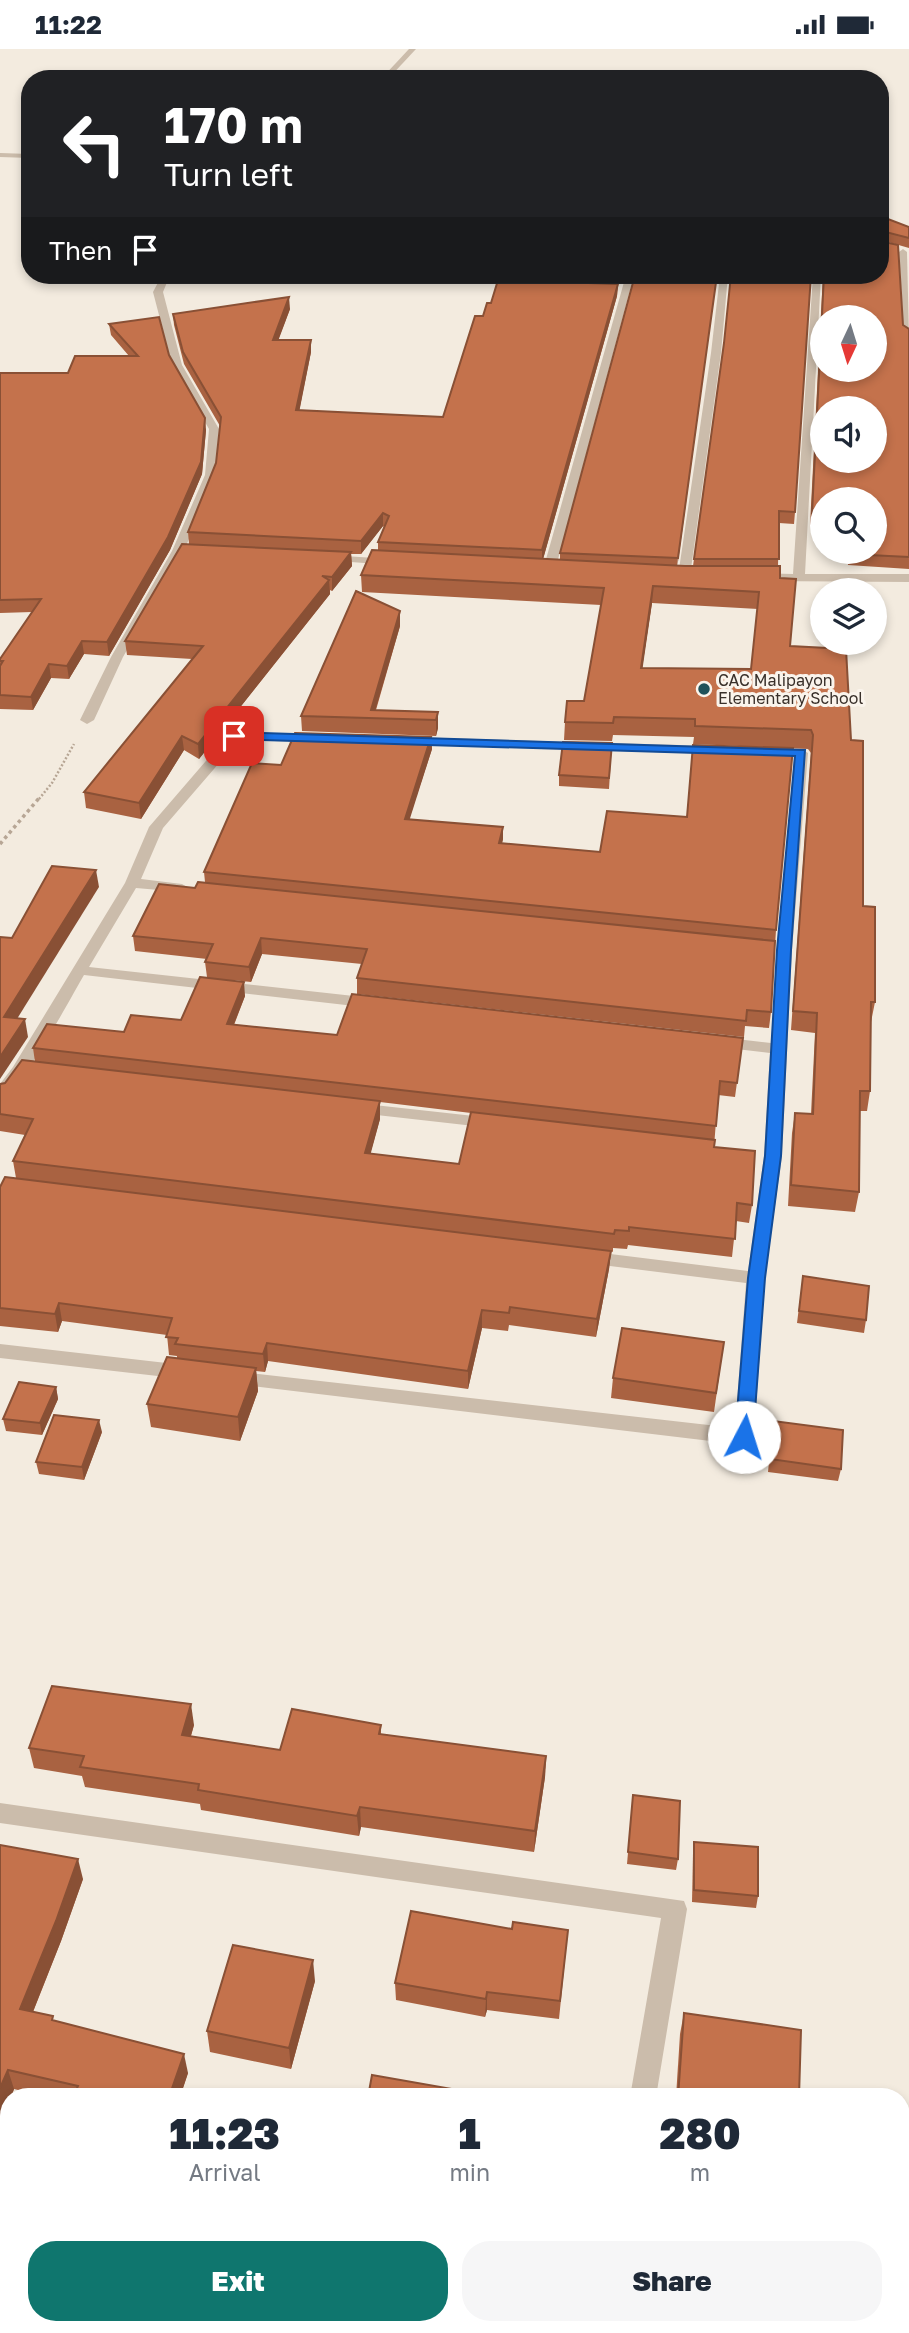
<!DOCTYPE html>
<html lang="en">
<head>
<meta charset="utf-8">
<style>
	:root { --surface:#fff; --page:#f6f6f7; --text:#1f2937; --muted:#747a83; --accent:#0f766e }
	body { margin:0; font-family:"Golos Text",sans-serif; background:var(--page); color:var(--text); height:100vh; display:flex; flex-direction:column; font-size:26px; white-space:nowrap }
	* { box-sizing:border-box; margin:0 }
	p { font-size:23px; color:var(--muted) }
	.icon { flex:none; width:38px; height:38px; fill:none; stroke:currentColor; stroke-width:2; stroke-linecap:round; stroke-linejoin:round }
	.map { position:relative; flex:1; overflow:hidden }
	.side { position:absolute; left:0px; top:2039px; width:910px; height:247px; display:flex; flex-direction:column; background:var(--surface); border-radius:28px 28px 0 0; box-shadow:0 4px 10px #0003 }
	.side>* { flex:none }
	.top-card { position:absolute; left:21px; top:21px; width:868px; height:214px; border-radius:28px; box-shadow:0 4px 10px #0003; background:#202124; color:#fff; overflow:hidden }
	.needle { width:46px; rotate:184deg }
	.fabs { position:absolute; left:810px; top:256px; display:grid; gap:14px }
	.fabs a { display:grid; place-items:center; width:77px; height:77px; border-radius:50%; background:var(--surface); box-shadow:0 4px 10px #0003; font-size:35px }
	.pin { position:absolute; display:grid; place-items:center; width:60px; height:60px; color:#fff; margin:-30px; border-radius:14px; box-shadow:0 4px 10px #0006 }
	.me { position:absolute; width:77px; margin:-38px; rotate:5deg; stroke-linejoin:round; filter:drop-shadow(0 0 5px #0008) }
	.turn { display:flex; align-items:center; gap:24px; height:147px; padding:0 28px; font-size:32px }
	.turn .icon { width:91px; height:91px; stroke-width:2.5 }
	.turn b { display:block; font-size:49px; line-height:60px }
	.then { display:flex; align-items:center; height:66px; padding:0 28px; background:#0003; gap:14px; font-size:26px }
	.eta { display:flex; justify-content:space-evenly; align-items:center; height:119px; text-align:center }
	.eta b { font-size:42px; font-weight:800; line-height:49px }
	.button { display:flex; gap:14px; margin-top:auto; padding:14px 28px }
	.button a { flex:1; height:80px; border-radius:28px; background:var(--accent); color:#fff; font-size:28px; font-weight:800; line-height:80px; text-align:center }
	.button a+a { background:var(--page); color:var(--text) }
	.status { display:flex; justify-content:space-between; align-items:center; height:49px; padding:0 35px; background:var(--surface); direction:ltr }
	.status svg { height:19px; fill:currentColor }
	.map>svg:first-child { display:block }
</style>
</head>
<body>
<div class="status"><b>11:22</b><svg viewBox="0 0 49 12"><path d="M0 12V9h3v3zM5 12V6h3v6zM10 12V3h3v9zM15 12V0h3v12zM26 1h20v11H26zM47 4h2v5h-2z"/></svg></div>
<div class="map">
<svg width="909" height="2284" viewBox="0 0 909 2284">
	<rect width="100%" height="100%" fill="#f3ebdf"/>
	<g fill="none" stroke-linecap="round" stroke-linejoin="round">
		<polyline stroke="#b7a695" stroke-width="2.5" stroke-dasharray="2 2" stroke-linecap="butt" points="39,750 52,734 74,695"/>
		<polyline stroke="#b7a695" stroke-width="3.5" stroke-dasharray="3.5 3.5" stroke-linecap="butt" points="0,795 40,748"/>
		<g fill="#cbbcab" fill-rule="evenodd">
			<polygon points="409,0 416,0 388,30 381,30"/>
			<polygon points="0,104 30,105 30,109 0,108"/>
			<polygon points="903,200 907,203 909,289 904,286 899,203"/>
			<polygon points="162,226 170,226 163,243 182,316 219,380 215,426 184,502 123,608 94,671 87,675 80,671 111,608 172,502 205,426 209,380 172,316 153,243"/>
			<polygon points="626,226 634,226 556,518 565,521 559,524 545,523 543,521"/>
			<polygon points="720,226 728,226 721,304 690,527 684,531 678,527 711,304"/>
			<polygon points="813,226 821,226 805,525 909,525 909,533 755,532 749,528 755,524 793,525"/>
			<polygon points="328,506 391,510 397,513 391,516 324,511 324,507"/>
			<path d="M235 683 315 685 322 689 315 693 239 691 163 779 141 830 182 835 189 839 182 843 136 839 89 918 372 949 380 954 372 959 84 926C71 948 19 1046 0 1051V1035L13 1018 125 834 149 778 230 684Z"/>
			<polygon points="410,688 714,697 721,701 714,705 405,695 405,689"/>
			<polygon points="770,699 801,700 808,704 792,901 782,1107 765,1229 754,1388 751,1393 744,1396 226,1334 223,1329 226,1324 233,1322 735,1379 746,1234 586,1214 580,1212 577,1208 580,1204 586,1202 748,1222 764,1107 770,1004 719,998 711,993 719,988 771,994 794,708 765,706 763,703"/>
			<polygon points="356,1054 492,1069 500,1074 492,1079 350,1063 348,1059 350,1055"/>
			<polygon points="0,1295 184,1316 191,1318 194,1323 191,1328 184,1330 0,1309"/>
			<polygon points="0,1754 684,1852 687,1860 656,2048 630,2048 661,1869 0,1774"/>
			<polygon points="0,2207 9,2209 9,2237 0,2235"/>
			<polygon points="233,2277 290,2277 293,2284 236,2284"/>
			<polygon points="590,2277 618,2277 617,2284 589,2284"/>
		</g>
	</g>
	<g fill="#a96241" fill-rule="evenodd">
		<polygon points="880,167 909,178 909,199 881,191"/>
		<polygon points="203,226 302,226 299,234"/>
		<path d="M635 226H717L677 516 693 517 724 294 731 226H729H811L795 463 794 475 779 474 778 517 790 597 863 857 875 953 871 973 870 1042 867 1062H860L859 1143 855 1163 788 1157 792 1084 795 1064 811 1065 815 984 791 981 811 704 808 700 693 695 694 688 613 686 612 692 564 691 565 673 584 652 601 556 362 543 361 526 378 501V493L384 478 383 477 361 505H351L352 517 332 542 330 541V545L199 710 184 701 141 770 86 759 84 743 192 610 127 606 125 592 189 495 188 483 216 414 220 377 184 315 174 276 173 265 290 260 278 291H311V303L299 362 443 368 483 267 491 254 618 235 617 247 543 510H560V504ZM652 554 758 560 751 620 642 619Z"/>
		<polygon points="823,226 880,226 903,276 909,280 909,520 848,516 847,502 875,502 875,450 822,450 822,476 810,476"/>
		<polygon points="109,275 169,306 206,381 202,425 170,501 109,607 84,605 69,630 51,629 33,661 0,660 0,610 32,563 0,564 0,324 68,324 129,307 111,286"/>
		<polygon points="400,562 400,577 376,661 438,663 438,679 436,687 302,682 301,667"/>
		<path d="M431 688 432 700 409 770 503 790 502 794 776 881 771 963 769 979 745 977 744 988 357 945V929L362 915 262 905 251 933 232 931 245 947 234 976 337 986 743 989 735 1048 718 1046 714 1098 752 1156 749 1174 736 1172 732 1208 628 1196 627 1200 613 1199V1203L611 1202 609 1220 596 1288 509 1276 508 1282 482 1279 468 1340 268 1312 265 1323 256 1322 258 1342 240 1392 151 1378 147 1355 177 1310V1307L169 1306 167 1286 62 1272 58 1283 0 1277V1138L16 1129 13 1112 25 1086 0 1082V1035L5 1034 35 1013 33 999 124 983 181 971 207 928 205 913 207 910 135 902 133 887 195 839 205 833 204 823 281 716ZM380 1053 471 1064 459 1115 370 1105 380 1070Z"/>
		<polygon points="612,694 609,740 559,737 559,726"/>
		<polygon points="803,1227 866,1271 864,1284 797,1274"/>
		<polygon points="724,1293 714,1363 611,1349 613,1329"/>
		<polygon points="56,1338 58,1350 42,1386 6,1382 3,1370"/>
		<polygon points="773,1372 841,1420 838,1432 768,1423"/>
		<polygon points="102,1383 84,1431 39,1425 36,1413"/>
		<polygon points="194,1676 191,1687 280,1701 381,1676 381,1685 546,1707 545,1728 534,1803 361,1778 359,1787 201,1761 200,1755 85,1738 82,1727 34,1719 29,1699"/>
		<polygon points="633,1746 678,1810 676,1821 627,1815"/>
		<polygon points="694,1793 758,1847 756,1859 692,1853 693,1804"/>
		<polygon points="0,1796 83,1830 61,1892 33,1963 188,2024 180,2048 47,2048 14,2040 11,2048 9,2048 9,2052 0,2072"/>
		<polygon points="568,1881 559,1970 487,1961 485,1968 396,1951 395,1934"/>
		<polygon points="315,1932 291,2020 210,2003 207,1982"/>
		<polygon points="684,1964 799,2048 676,2048 680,1985"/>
	</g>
	<g fill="#895035">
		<polygon points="717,226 677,520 678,509"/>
		<polygon points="618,235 617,247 542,514 542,501"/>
		<polygon points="289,248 290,260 274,303 273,291"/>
		<polygon points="311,291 311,303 297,374 296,361"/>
		<polygon points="205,369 206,381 202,425 170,501 109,607 107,593"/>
		<polygon points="383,464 383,477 361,505 361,492"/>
		<polygon points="351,503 352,517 332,542 332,528"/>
		<polygon points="329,531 330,545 199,710 198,695"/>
		<polygon points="653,537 652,554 640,637 641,619"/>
		<polygon points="400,562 400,577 373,669 371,661"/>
		<polygon points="82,592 84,605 69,630 67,617"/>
		<polygon points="49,615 51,629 33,661 31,648"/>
		<polygon points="438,663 438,679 436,687 436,671"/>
		<polygon points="182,687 184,701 141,770 139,754"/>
		<polygon points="431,688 432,700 406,782 405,770"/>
		<polygon points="503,778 503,790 499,806 499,794"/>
		<polygon points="96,821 99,838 7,986 4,968"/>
		<polygon points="261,889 262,905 251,933 249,918"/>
		<polygon points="244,933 245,947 228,990 227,975"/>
		<polygon points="25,970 28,988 0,1030 0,1008"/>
		<polygon points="380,1052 380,1070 366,1122 365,1104"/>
		<polygon points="611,1202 609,1220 596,1288 597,1270"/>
		<polygon points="59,1254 62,1272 58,1283 55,1265"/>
		<polygon points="482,1261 482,1279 468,1340 468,1322"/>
		<polygon points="267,1294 268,1312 265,1323 263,1305"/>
		<polygon points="256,1319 258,1342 240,1392 238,1368"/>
		<polygon points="56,1338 58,1350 42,1386 40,1374"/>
		<polygon points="99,1371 102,1383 84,1431 82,1418"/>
		<polygon points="191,1655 194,1676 185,1706 182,1686"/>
		<polygon points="546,1707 545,1728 534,1803 535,1782"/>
		<polygon points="360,1758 361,1778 359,1787 357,1767"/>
		<polygon points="78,1810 83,1830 61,1892 26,1980 20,1960"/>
		<polygon points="313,1911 315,1932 291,2020 289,1999"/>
		<polygon points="487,1943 487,1961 485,1968 486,1950"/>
		<polygon points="184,2005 188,2024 180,2048 169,2048"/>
		<polygon points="8,2021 14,2040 11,2048 9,2048 9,2052 0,2072 0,2039"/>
		<polygon points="18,2277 21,2277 24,2284 15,2284"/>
	</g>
	<g fill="#c4724c" stroke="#895035" stroke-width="2" fill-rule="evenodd">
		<polygon points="880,167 909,178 909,189 882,182 880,183"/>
		<path d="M880 192 898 196 903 276 909 280V508L849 505V502H875V450H822V465L812 464 824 226H880ZM822 268H875V320H822ZM822 359H875V411H822Z"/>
		<polygon points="635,226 717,226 678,509 560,504"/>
		<polygon points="731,226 811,226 795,463 779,462 779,510 694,510 724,294"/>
		<polygon points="498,231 618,235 542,501 378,493 389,467 383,464 361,492 188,483 216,414 221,368 183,303 173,265 289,248 273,291 311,291 296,361 443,368 475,267 483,267 487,254 491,254"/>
		<polygon points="159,268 169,306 205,369 201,413 168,488 107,593 82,592 67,617 49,615 31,648 0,646 0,617 3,612 0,612 0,610 41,550 0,551 0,324 68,324 75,307 138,307 109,275"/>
		<polygon points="182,495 351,503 332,528 322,527 329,531 198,695 182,687 139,754 84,743 203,597 125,592"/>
		<path d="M372 501 685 517H780V529L796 530 790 597 846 600 851 691 863 692V857L875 858V953H871L870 1042H860L859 1143 791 1136 795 1064 813 1065 817 964 793 962 813 686 811 681 695 677V670L614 668 613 674 565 673 567 652H584L604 539 361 526ZM653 537 759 543 751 620 641 619Z"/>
		<polygon points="356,542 400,562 371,661 438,663 436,671 301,667"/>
		<polygon points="295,684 431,688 405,770 503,778 499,794 600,803 607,762 687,768 693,696 793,699 776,881 204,823 252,714 281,716"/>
		<polygon points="563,693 612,694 609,729 559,726"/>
		<polygon points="52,817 96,821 4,968 25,970 0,1008 0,888 12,889"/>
		<polygon points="198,833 775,892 771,963 747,961 746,972 357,929 367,900 261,889 249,918 205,913 213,895 133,887 159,835 195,839"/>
		<polygon points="200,928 244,933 227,975 337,986 352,945 743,989 737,1034 720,1032 716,1077 33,999 47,975 124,983 131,966 181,971"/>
		<polygon points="22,1011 380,1052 365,1104 459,1115 471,1063 715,1091 714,1098 755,1102 752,1156 737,1154 735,1190 629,1178 629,1182 615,1181 614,1185 13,1112 33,1070 0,1065 0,1035 5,1034"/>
		<polygon points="5,1128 611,1202 597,1270 510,1258 509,1264 482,1261 468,1322 267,1294 263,1305 175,1295 178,1289 166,1288 172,1269 59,1254 55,1265 0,1259 0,1138"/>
		<polygon points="803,1227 869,1237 866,1271 799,1262"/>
		<polygon points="622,1279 724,1293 716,1344 613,1329"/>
		<polygon points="167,1308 256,1319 238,1368 147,1355"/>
		<polygon points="19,1333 56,1338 40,1374 3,1370"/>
		<polygon points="54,1366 99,1371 82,1418 36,1413"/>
		<polygon points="773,1372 843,1381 841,1420 770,1410"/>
		<polygon points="52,1637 191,1655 182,1686 280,1701 292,1660 381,1676 379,1685 546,1707 535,1782 360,1758 357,1767 198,1741 199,1735 80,1718 84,1707 29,1699"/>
		<polygon points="633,1746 680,1752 678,1810 628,1803"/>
		<polygon points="694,1793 758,1798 758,1847 694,1841"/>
		<polygon points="0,1796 78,1810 56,1872 20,1960 53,1967 52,1971 184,2005 169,2048 82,2048 74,2046 78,2037 8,2021 0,2039"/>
		<polygon points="411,1862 512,1880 513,1873 568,1881 560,1952 487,1943 486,1950 395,1934"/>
		<polygon points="233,1896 313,1911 289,1999 207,1982"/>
		<polygon points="684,1964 801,1981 799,2048 678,2048"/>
		<polygon points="372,2026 452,2040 451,2048 368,2048"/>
		<polygon points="0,2268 9,2270 9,2277 18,2277 15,2284 0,2284"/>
	</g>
	<polygon fill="#1a73e8" stroke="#114b97" stroke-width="2" points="234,683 805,701 791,901 781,1107 765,1229 753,1388 750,1393 737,1393 735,1388 748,1229 765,1107 777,901 795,707 230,690 230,685"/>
	<circle fill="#20525a" stroke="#faf4ec" stroke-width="2.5" cx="704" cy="640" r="7"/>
	<g text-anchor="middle" stroke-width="6" stroke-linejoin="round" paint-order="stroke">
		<g font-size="16" fill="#39302a" stroke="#faf4ec" text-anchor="start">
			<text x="718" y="637">CAC Malipayon<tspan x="718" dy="18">Elementary School</tspan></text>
		</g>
	</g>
</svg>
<div class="fabs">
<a><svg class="needle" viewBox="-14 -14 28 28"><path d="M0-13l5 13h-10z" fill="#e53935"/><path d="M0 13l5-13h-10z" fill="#747a83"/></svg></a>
<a><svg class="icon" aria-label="sound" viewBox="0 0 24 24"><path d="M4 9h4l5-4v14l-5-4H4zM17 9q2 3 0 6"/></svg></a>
<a><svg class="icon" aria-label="search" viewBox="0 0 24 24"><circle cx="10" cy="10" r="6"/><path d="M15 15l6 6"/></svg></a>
<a><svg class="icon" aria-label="layers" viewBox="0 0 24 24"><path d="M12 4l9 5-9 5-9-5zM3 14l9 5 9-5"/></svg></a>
</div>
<div class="pin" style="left:234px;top:687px;background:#d93025"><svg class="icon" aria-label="arrive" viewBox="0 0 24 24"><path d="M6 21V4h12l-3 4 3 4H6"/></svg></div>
<svg class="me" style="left:744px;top:1388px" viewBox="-20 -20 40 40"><circle r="19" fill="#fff"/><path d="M0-13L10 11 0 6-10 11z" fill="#1a73e8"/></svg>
<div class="top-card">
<div class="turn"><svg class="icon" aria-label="left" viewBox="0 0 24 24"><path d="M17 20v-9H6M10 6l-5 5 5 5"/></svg><div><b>170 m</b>Turn left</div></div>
<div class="then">Then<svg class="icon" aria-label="arrive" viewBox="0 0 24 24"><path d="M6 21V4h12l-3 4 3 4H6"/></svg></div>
</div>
<section class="side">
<div class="eta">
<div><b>11:23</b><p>Arrival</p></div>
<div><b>1</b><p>min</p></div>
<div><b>280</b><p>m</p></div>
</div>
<div class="button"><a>Exit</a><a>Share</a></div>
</section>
</div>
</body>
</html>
